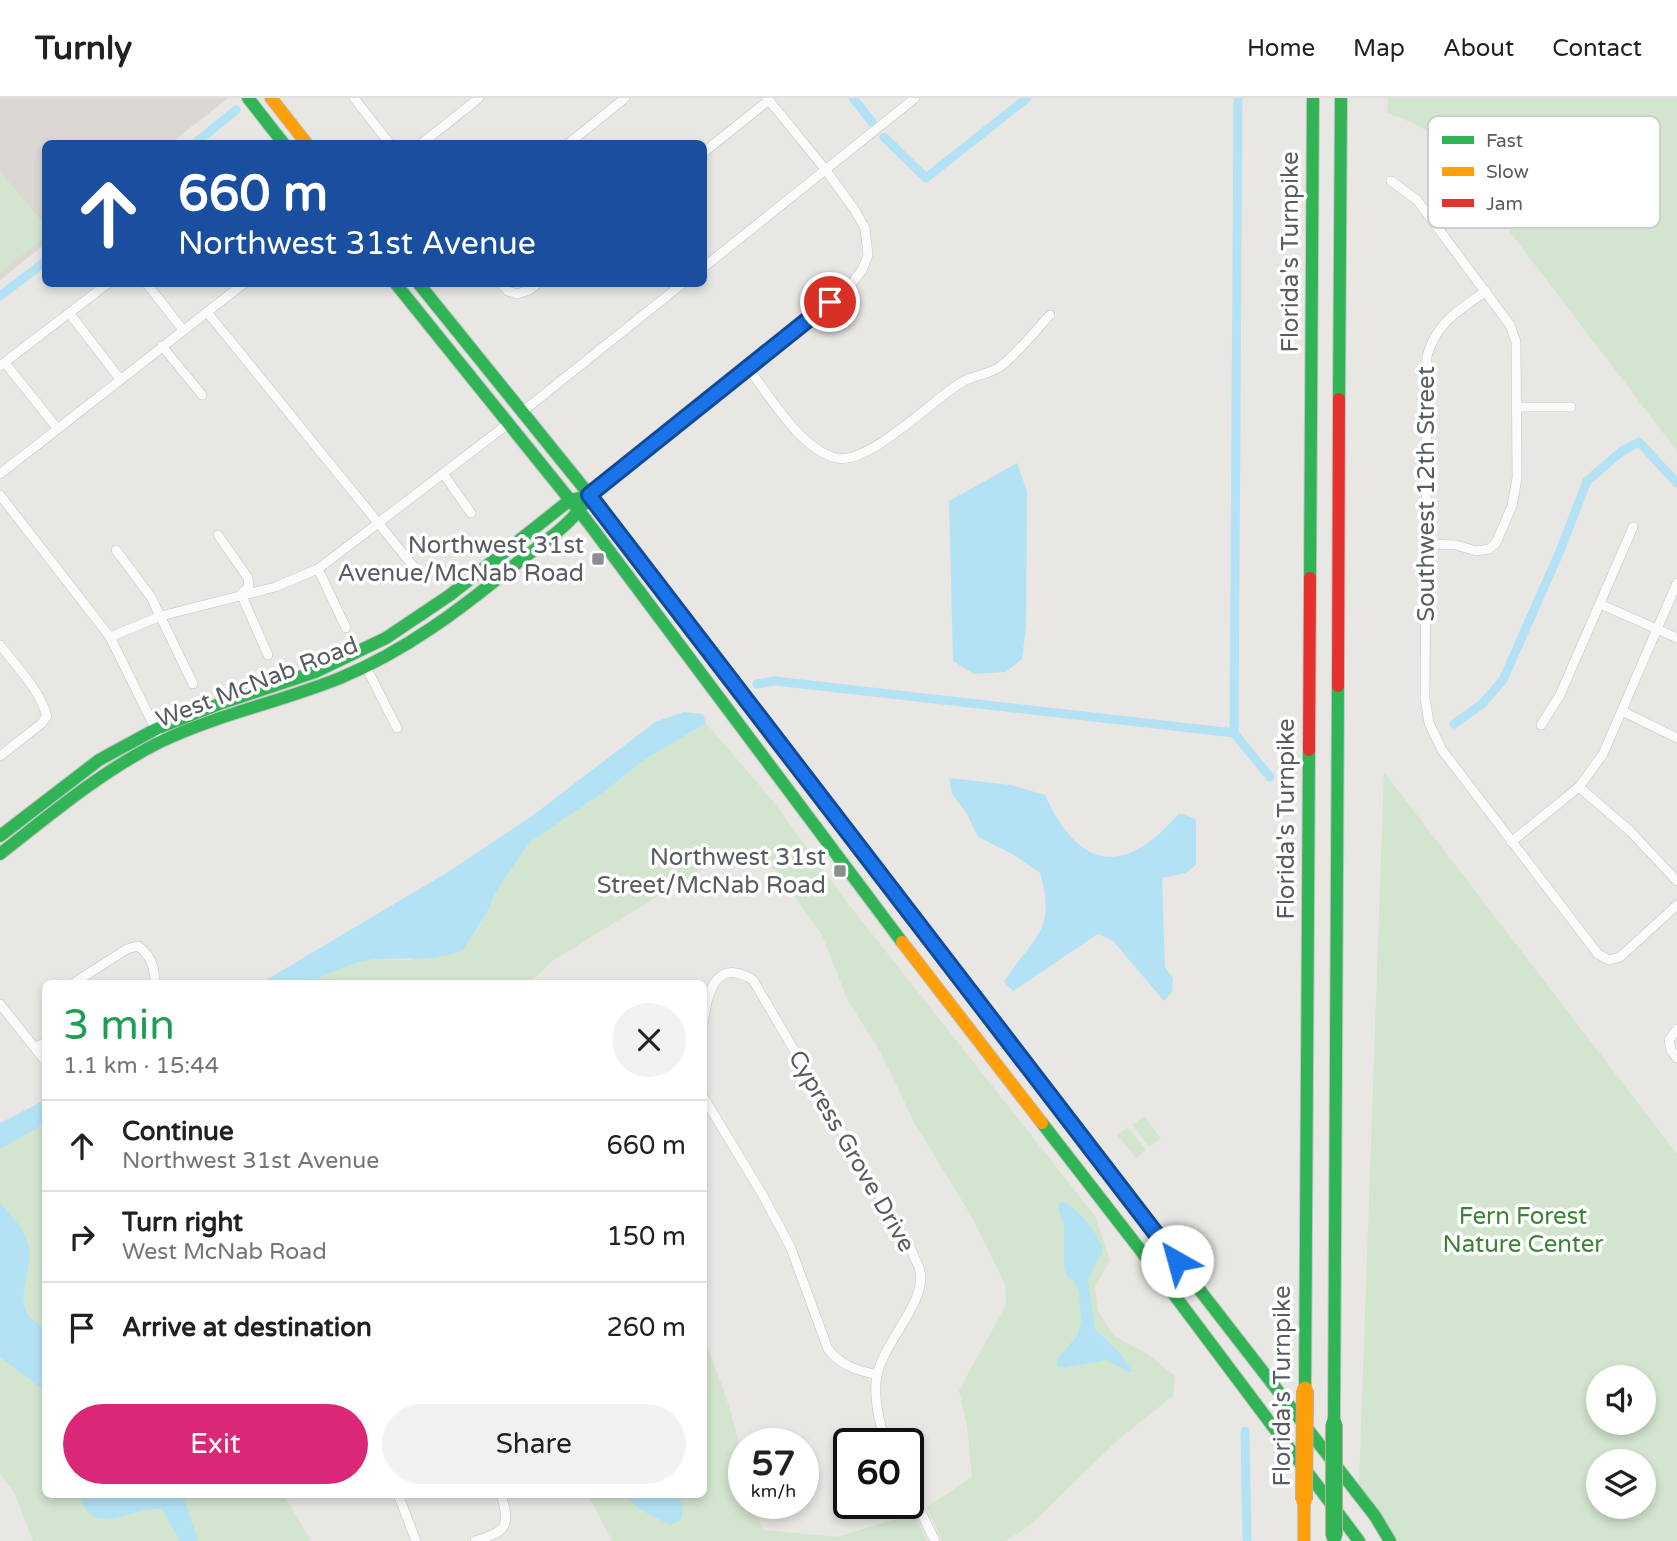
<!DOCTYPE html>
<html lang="en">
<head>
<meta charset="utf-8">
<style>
	:root { --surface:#fff; --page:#f2f2f2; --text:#202124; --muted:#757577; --line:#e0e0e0; --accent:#db2777 }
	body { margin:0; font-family:"Varela Round",sans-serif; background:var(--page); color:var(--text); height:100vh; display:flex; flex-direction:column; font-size:26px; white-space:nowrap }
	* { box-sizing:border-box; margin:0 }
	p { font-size:23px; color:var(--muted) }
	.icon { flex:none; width:38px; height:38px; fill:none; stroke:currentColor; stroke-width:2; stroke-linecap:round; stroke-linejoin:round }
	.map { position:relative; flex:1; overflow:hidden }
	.sheet { position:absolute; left:42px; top:882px; width:665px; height:518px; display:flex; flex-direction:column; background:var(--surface); border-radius:10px; box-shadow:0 4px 10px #0003 }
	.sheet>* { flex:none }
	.top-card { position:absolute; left:42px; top:42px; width:665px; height:147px; border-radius:10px; box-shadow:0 4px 10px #0003; background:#1a4fa0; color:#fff; overflow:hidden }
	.controls { position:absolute; left:1586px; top:1267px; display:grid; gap:14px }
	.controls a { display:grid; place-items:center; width:70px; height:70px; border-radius:50%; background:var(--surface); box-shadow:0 4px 10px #0003; font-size:35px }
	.speed { position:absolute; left:728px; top:1330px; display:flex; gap:14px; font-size:35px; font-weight:700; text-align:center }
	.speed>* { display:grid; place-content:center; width:91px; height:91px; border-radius:50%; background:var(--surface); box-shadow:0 4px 10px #0003; line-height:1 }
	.speed small { font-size:18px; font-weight:400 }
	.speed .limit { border:4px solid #111; border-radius:10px; background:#fff; color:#111 }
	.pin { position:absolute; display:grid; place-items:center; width:60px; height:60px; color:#fff; margin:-30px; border:4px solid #fff; border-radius:50%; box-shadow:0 2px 7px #0007 }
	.me { position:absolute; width:77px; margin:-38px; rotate:322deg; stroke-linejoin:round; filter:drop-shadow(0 0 5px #0008) }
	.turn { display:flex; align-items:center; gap:24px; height:147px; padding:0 21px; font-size:32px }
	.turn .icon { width:91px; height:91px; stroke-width:2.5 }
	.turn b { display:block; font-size:49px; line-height:60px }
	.round { display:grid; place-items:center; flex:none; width:74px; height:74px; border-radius:37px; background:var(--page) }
	.overview { display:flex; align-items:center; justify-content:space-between; height:119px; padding:0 21px }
	h1 { font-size:42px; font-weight:600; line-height:52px; color:#1e9e55 }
	.button { display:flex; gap:14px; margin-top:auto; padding:14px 21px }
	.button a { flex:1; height:80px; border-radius:42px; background:var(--accent); color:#fff; font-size:28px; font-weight:600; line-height:80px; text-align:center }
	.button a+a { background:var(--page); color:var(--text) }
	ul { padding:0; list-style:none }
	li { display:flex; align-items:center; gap:21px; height:91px; padding:0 21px; border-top:2px solid var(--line) }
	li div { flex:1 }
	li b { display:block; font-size:26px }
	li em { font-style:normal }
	header { display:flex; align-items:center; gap:42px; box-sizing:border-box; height:98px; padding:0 35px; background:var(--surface); border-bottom:2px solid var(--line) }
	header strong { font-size:33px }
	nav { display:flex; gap:38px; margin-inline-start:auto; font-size:24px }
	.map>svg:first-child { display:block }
</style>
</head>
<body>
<header>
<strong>Turnly</strong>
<nav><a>Home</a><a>Map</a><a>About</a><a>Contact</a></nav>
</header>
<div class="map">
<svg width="1677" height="1443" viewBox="0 0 1677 1443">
	<rect width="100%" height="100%" fill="#e9e7e3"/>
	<polygon fill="#dbd7d2" points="0,0 228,0 171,45 46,46 45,146 0,182"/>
	<g fill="#d3e5ce" fill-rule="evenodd">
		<polygon points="1388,0 1677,0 1677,353 1436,37 1413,25 1387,15"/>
		<polygon points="0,73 46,128 45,139 0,175"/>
		<polygon points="706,625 772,702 846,803 1095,1118 1110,1162 1095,1189 1098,1213 1114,1238 1148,1256 1175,1278 1173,1298 1119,1341 1029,1428 1005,1443 942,1443 927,1409 972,1379 967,1328 959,1292 1006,1207 1005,1186 972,1119 915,1026 880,953 848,903 822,837 776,773 752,750 719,761 552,863 529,885 312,886 325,877 359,864 376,861 412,862 475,835 488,813 495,795 530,744 604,694 641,664"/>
		<path d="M1384 674 1677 1056V1443H1398L1359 1387ZM1598 1279H1643V1325H1598ZM1598 1363H1643V1409H1598Z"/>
		<polygon points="1144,1018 1161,1040 1150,1049 1132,1027"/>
		<polygon points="45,1027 46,1396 284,1397 311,1443 33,1443 15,1396 0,1376 0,1049"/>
		<polygon points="1128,1029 1146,1052 1136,1060 1117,1037"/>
		<path d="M704 1241C727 1299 744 1341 744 1405H751L753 1414 765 1432 837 1439 915 1415 927 1443H612L588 1397 704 1396Z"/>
	</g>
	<g fill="#b4e2f5">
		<polygon points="1017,365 1027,393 1026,529 1022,561 1006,574 974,576 953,563 949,403"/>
		<polygon points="684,614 703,616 706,625 641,664 604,694 530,744 495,795 488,813 463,852 453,856 431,860 376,861 359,864 325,877 312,885 261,885 448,774 532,718 655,624"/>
		<path d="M949 680 1011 687 1045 697C1080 774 1126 778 1179 715L1196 721V767L1186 775 1162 780 1165 869 1173 880 1172 894 1164 903 1113 843 1098 836 1013 893 1004 884C1033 838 1057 834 1040 775L1014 757 978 739 967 716 952 696Z"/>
		<polygon points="45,1002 45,1026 0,1051 0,1025"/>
		<path d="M1063 1104C1077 1110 1106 1142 1102 1157L1099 1159 1088 1182 1095 1231 1120 1255 1132 1273 1130 1275 1107 1262 1062 1270 1057 1268V1261L1077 1238 1081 1224 1079 1193 1074 1183 1067 1178 1064 1170V1128L1059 1112V1105Z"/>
		<path d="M0 1105C11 1118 24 1129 28 1146 36 1177 4 1211 45 1230V1293L0 1259Z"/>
		<path d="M80 1397H183L198 1443H180L162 1411C134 1407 91 1443 80 1397Z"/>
		<polygon points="625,1397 680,1397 683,1413 681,1422 670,1427 639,1411"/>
	</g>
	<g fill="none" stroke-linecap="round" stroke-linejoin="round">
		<g stroke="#b4e2f5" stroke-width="9">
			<polyline points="853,0 872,24"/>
			<polyline points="884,39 926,80 1027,0"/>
			<polyline points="194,46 236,12"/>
			<polyline points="0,198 46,163"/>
			<polyline points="757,586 775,583 1234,635 1270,679"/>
			<polyline points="1454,626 1482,606 1503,582 1560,453 1587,383 1622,353 1639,344 1677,385"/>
			<polyline points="1234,635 1238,0"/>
			<polyline points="1245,1333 1247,1443"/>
		</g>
		<defs>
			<g id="street">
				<polyline points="354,0 390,46"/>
				<polyline points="421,46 479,0"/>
				<polyline points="568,46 625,0"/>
				<polyline points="704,54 769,2"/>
				<polyline points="1391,83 1417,102 1510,227 1516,244 1517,380 1512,408 1496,445 1489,451 1476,453 1456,447 1425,446"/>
				<polyline points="704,169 915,0"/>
				<polyline points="147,186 183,232"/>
				<polyline points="502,186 508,193 517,196 529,192 537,186"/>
				<path d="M1486 193C1458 213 1437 224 1427 258L1425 600 1429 625 1442 652 1598 856 1609 862 1620 859 1677 807"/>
				<polyline points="207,214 422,479"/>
				<polyline points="70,216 120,281"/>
				<polyline points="162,248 202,297"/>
				<polyline points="5,265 57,330"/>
				<polyline points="0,268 107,186"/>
				<path d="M748 270C770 298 800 351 836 360 868 368 933 301 962 284 974 277 991 276 1001 268 1019 254 1034 234 1050 217"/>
				<polyline points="1518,309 1571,309"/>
				<polyline points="522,314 682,186"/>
				<polyline points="0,376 243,186"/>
				<polyline points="444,377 471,415"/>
				<polyline points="0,397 110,539 157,634"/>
				<polyline points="589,397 849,189 862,172 868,157 865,130 854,111 825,71 767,0"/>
				<polyline points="218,437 248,480 249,489 241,496 268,557"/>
				<polyline points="116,452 151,499 193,586"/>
				<polyline points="318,471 346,530"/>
				<polyline points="1600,506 1677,540"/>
				<polyline points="110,539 161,518 275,489 318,471 509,325"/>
				<path d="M0 547C17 569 39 591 47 618L41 626 0 658"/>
				<polyline points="366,569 397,630"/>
				<polyline points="1622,613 1677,640"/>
				<polyline points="1541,627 1560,597 1633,429"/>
				<polyline points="1579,689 1630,733 1677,783"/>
				<polyline points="1511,744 1579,689 1603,656 1677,485"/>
				<path d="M72 886 127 851 138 848C151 858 154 867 155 884L153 886"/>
				<polyline points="0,906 46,964"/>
				<path d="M704 921C708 892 717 860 753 882L912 1153C914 1160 919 1167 920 1173 927 1203 884 1244 877 1277 873 1296 879 1328 887 1346"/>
				<polyline points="1677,931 1669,942 1671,952 1677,960"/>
				<polyline points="35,950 46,944"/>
				<path d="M704 1000 762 1096 790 1148 828 1251C841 1268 857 1272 877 1277"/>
				<polyline points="908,1387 935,1443"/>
				<polyline points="398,1396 416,1443"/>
				<path d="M475 1443C507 1433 511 1429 501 1396"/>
			</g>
			<g id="fast">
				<polyline points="248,0 284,46"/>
				<polyline points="396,186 587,423 902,844"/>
				<polyline points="419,186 600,410 834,716"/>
				<polyline points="1339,301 1341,0"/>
				<polyline points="1310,480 1313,0"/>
				<polyline points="0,738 99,662 156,631 222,605 315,574 386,540 450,497 570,402 579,400"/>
				<path d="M0 756C51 716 102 673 160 644 218 616 281 604 340 580 406 553 462 510 517 465 542 445 574 426 589 397"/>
				<polyline points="1036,981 1375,1418 1390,1443"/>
				<polyline points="1042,1025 1145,1158 1359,1443"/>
				<polyline points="1305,1292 1309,652"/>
				<polyline points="1334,1326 1338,588"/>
			</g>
			<g id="slow">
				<polyline points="271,0 307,46"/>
				<polyline points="834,716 1036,981"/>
				<polyline points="902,844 1042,1025"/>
				<polyline points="1304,1402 1304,1443"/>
			</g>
			<g id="jam">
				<polyline points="1338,588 1339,301"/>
				<polyline points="1309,652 1310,480"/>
			</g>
		</defs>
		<use href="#street" stroke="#c4c4c3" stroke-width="10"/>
		<use href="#fast" stroke="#c5c5c5" stroke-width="14"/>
		<use href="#slow" stroke="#c5c5c5" stroke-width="14"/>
		<use href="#jam" stroke="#c5c5c5" stroke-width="14"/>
		<use href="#street" stroke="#fcfbfb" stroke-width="9"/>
		<use href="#fast" stroke="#30b455" stroke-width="12"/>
		<use href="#slow" stroke="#ff9f0a" stroke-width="12"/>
		<use href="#jam" stroke="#e5322d" stroke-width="12"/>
		<defs>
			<polyline id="fast-bridge" points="1334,1326 1334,1438"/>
			<polyline id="slow-bridge" points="1304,1402 1305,1292"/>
		</defs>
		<use href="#fast-bridge" stroke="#bfac91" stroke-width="18" stroke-linecap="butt"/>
		<use href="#slow-bridge" stroke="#bfac91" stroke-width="18" stroke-linecap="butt"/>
		<use href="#fast-bridge" stroke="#30b455" stroke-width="16"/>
		<use href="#slow-bridge" stroke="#ff9f0a" stroke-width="16"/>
	</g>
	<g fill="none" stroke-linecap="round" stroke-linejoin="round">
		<defs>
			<polyline id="route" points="830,204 589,397 1177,1163"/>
		</defs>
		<use href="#route" stroke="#114b97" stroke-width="18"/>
		<use href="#route" stroke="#1a73e8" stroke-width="12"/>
	</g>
	<g fill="#8b8d8e" stroke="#fff" stroke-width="2.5">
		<rect x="591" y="454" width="14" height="14" rx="3.5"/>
		<rect x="833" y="766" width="14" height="14" rx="3.5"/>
	</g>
	<g text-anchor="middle" stroke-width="7" stroke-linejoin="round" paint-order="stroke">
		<g font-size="24" fill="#595d61" stroke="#fff">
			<text transform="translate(1290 154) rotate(-90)" y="8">Florida's Turnpike</text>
			<text transform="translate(1426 396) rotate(-90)" y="8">Southwest 12th Street</text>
			<text transform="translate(257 584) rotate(-21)" y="8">West McNab Road</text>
			<text transform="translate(1286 721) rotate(-90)" y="8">Florida's Turnpike</text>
			<text transform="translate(852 1053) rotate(60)" y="8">Cypress Grove Drive</text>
			<text transform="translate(1282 1288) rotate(-90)" y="8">Florida's Turnpike</text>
		</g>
		<g font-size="24" fill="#595d61" stroke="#fff" text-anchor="end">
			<text x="584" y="455">Northwest 31st<tspan x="584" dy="28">Avenue/McNab Road</tspan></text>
			<text x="826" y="767">Northwest 31st<tspan x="826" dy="28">Street/McNab Road</tspan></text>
		</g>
		<g font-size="24" fill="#3c8336" stroke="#fff">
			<text x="1523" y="1126">Fern Forest<tspan x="1523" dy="28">Nature Center</tspan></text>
		</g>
	</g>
	<rect x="1428" y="18" width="232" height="112" rx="10" fill="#fff" stroke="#cdced0" stroke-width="2"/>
	<rect x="1442" y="38" width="32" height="8" fill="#30b455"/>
	<rect x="1442" y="69" width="32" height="9" fill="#ff9f0a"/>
	<rect x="1442" y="101" width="32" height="8" fill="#e5322d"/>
	<g font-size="19" fill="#595d61">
		<text x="1486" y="49">Fast</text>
		<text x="1486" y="80">Slow</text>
		<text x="1486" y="112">Jam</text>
	</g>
</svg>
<div class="controls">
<a><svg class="icon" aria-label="sound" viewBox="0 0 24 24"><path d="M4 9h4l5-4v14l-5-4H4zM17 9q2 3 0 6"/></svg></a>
<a><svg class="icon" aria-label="layers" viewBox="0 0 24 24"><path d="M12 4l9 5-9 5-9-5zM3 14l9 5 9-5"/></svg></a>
</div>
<div class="speed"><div>57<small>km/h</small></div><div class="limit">60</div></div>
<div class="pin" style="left:830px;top:204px;background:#d93025"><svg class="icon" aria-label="arrive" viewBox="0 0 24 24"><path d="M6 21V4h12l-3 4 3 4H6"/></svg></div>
<svg class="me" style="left:1177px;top:1163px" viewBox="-20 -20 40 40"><circle r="19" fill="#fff"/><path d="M0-13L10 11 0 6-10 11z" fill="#1a73e8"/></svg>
<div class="top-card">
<div class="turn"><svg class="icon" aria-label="ahead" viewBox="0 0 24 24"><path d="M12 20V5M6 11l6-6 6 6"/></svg><div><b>660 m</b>Northwest 31st Avenue</div></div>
</div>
<section class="sheet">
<div class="overview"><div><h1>3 min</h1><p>1.1 km · 15:44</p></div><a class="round"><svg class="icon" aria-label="close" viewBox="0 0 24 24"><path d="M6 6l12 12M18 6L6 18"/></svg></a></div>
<ul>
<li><svg class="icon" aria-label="ahead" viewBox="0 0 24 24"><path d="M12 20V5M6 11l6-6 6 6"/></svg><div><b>Continue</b><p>Northwest 31st Avenue</p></div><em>660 m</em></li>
<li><svg class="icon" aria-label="right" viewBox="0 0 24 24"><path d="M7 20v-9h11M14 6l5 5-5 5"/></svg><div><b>Turn right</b><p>West McNab Road</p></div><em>150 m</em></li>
<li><svg class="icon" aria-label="arrive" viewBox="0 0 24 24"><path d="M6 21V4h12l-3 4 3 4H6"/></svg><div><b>Arrive at destination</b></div><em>260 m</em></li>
</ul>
<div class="button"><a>Exit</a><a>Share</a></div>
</section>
</div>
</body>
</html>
